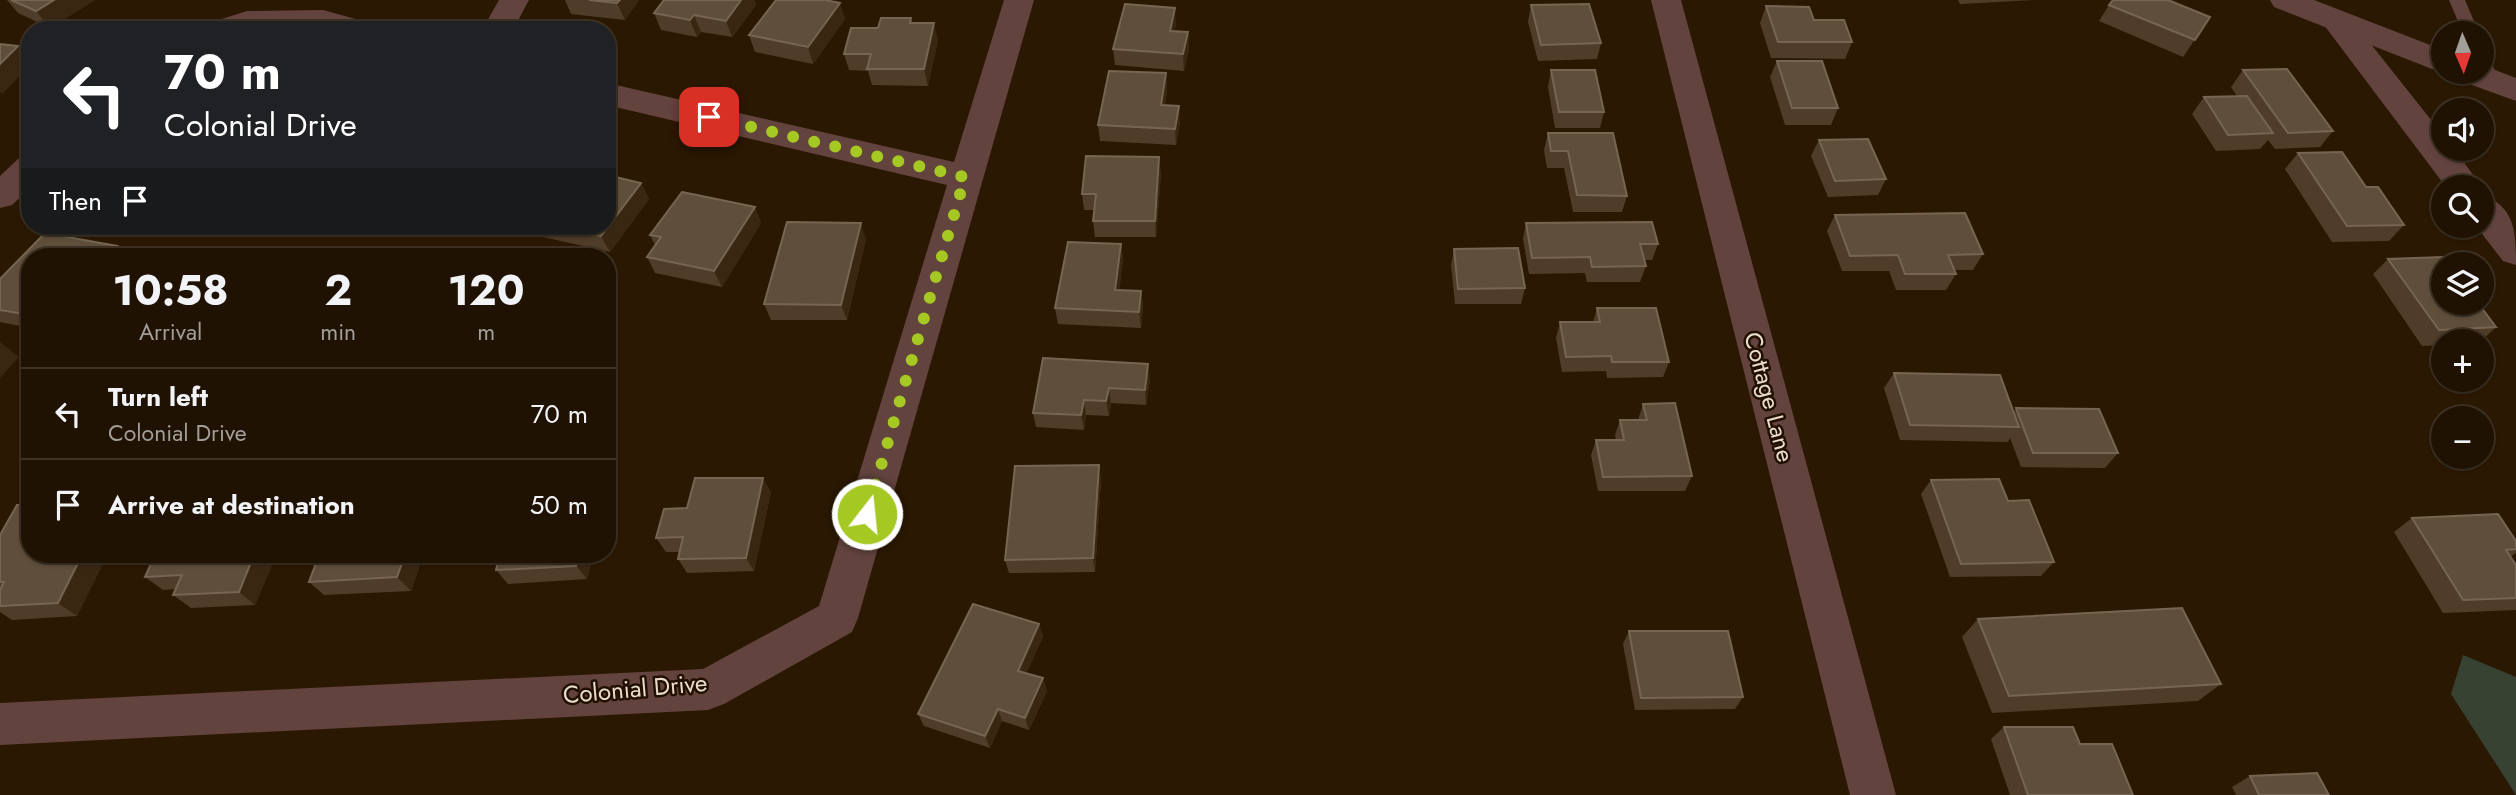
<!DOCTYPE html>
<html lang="en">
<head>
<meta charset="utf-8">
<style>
	:root { --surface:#201202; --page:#2d2011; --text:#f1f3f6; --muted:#a29e99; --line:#3d3224 }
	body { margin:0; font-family:Jost,sans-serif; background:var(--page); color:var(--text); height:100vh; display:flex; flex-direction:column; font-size:26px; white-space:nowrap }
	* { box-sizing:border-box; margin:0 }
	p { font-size:23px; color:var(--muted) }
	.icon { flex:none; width:38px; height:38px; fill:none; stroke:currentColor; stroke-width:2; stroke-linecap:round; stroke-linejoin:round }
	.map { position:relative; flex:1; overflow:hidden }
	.details { position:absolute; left:21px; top:248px; width:595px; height:315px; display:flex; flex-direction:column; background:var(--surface); border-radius:28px; box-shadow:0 2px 5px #0004,0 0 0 2px var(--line) }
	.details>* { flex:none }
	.banner { position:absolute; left:21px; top:21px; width:595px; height:214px; border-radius:28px; box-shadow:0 2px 5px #0004,0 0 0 2px var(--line); background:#202124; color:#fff; overflow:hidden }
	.needle { width:46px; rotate:178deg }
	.buttons { position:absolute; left:2431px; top:21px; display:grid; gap:14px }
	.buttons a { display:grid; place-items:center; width:63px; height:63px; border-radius:50%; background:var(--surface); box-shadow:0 2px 5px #0004,0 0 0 2px var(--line); font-size:35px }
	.pin { position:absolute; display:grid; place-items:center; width:60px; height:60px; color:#fff; margin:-30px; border-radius:14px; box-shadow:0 4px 10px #0006 }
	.me { position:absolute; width:77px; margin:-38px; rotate:16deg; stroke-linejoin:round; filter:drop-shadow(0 0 5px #0008) }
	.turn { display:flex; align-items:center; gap:24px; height:147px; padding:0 28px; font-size:32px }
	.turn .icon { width:91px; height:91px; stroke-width:2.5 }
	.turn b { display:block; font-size:49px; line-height:60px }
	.then { display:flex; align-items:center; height:66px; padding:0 28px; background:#0003; gap:14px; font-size:26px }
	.eta { display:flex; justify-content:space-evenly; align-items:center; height:119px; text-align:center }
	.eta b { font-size:42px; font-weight:700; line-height:49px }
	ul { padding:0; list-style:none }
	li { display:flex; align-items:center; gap:21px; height:91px; padding:0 28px; border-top:2px solid var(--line) }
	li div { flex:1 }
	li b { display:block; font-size:26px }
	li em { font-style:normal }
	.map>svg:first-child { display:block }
</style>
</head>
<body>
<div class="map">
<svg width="2516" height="795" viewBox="0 0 2516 795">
	<rect width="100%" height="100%" fill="#2b1802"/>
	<polygon fill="#374233" points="2463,655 2516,677 2516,795 2451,694"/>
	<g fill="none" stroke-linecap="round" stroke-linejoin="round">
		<g fill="#63433e" fill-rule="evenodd">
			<polygon points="2449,0 2465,0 2479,33 2463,33"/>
			<polygon points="2482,53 2488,55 2499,80 2496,84 2490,86 2484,84 2478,72 2482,72"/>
		</g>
		<g fill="#63433e" fill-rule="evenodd">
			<polygon points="499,0 529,0 513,30 482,30"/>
			<polygon points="1004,0 1034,0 858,618 852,632 724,704 708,710 0,745 0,703 703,669 819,606 947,185 607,105 607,83 954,162"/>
			<polygon points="1651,0 1681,0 1896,795 1850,795"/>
			<polygon points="323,10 370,23 374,30 205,30 209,23 247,11"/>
			<polygon points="2336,11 2347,14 2443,135 2443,149 2454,149 2482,187 2482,188 2446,187 2321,21 2325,14"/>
			<polygon points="30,156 30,188 12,205 0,208 0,176 18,159"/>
			<path d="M2482 195C2516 206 2516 235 2516 265L2503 261 2476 226H2482Z"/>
		</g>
		<g fill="#63433e" fill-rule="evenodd">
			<polygon points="2270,0 2314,0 2443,50 2443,72 2446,72 2432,69 2274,7"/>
			<polygon points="2482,65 2516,78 2516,101 2458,80 2453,72 2482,72"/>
		</g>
	</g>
	<g fill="#4f3d29">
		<polygon points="7,0 95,0 50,28 18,13"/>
		<polygon points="565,0 639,0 625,20 571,14"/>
		<polygon points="741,0 754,0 756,5 732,37 701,32 697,37 661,30 654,13"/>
		<polygon points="1958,0 2036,0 1960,4"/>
		<polygon points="1531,5 1601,43 1597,59 1538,61 1528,22"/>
		<polygon points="2109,5 2210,17 2183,57 2099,21"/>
		<polygon points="1766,6 1852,42 1845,59 1771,58 1760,23"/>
		<polygon points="911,18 912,23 938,40 928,86 872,85 868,71 849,70 844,54 878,28"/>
		<polygon points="845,19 813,64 755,52 749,35"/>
		<polygon points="1176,24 1174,31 1188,32 1189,49 1184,71 1115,65 1113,49"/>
		<polygon points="1777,61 1838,108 1831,125 1785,125 1770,77"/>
		<polygon points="1551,70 1604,112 1600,128 1555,128 1548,87"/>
		<polygon points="2243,70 2333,131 2320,147 2275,149 2268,140 2260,149 2216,151 2192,114 2204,97 2237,96 2231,87"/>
		<polygon points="1166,73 1167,90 1165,105 1180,122 1176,145 1100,141 1098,125"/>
		<polygon points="1548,133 1627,196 1622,212 1573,212 1564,168 1547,168 1544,150"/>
		<polygon points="1819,140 1886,179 1878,195 1828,197 1811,156"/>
		<polygon points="2298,153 2366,187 2404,225 2389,241 2332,242 2285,169"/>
		<polygon points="1161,173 1156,237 1095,237 1093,221 1094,210 1084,210 1082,194"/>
		<polygon points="641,183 649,199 610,252 543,237 536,226 607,226"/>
		<polygon points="755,207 761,223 722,287 655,273 647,257 655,245 650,235"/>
		<polygon points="1835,215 1983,254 1973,270 1955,270 1956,274 1946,290 1896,290 1889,271 1842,271 1827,231"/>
		<polygon points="1526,223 1658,244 1652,260 1644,260 1646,266 1640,282 1587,282 1585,273 1529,274 1523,239"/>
		<polygon points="138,226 171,226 166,231"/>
		<polygon points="45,233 117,246 128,257 30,257 30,328 0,322 0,279"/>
		<polygon points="866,239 847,320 771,320 764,304"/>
		<polygon points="1121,244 1123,260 1119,291 1141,291 1143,307 1141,328 1058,324 1055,308"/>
		<polygon points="1454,249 1525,288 1521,304 1455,304 1451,265"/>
		<polygon points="2388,259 2496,327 2481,341 2443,341 2443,345 2422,346 2373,274"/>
		<polygon points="1597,308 1669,362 1663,377 1607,378 1606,371 1562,372 1556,338 1560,322 1593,322"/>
		<polygon points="1043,358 1150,379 1146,405 1111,403 1109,416 1086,415 1084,430 1036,427 1033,413"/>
		<polygon points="1894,373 2014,412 2016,408 2118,453 2105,468 2021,467 2010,438 2008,442 1900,440 1884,388"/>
		<polygon points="1643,404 1692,476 1685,491 1598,491 1591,455 1596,440 1616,440 1615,435 1620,420 1638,420"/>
		<polygon points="1099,465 1101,480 1095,572 1009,573 1005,560"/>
		<polygon points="1931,480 2008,501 2054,562 2041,576 1950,577 1921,494"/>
		<polygon points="771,492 754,571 687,573 678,559 679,552 666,552 656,538 687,508"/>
		<polygon points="2412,518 2516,541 2516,553 2510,557 2516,565 2516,610 2443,613 2394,532"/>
		<polygon points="0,535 30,555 107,555 77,616 12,620 0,612"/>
		<polygon points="155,555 276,555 255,605 191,608 173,595 176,589 163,590 145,577"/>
		<polygon points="423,555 411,591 324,595 309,582"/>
		<polygon points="500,555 593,555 587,579 508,584 496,570"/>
		<polygon points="1978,619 2221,684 2198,701 1992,713 1962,637"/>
		<polygon points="1039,624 1043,637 1026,673 1043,678 1047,691 1029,730 1002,721 990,748 924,726 918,714"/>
		<polygon points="1629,631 1743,697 1735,709 1635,710 1623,644"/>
		<polygon points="2004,727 2080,744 2133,795 2010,795 1991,739"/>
		<polygon points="2250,776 2329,795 2236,795 2232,787"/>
	</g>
	<g fill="#392712">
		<polygon points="54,0 95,0 50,28 36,11"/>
		<polygon points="620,0 639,0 625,20 617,3"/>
		<polygon points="741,0 754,0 756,5 732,37 726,21"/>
		<polygon points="840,3 845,19 813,64 808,47"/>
		<polygon points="1175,8 1176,24 1171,47 1170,31"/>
		<polygon points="694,15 701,32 697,37 690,20"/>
		<polygon points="934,23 938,40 928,86 924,69"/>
		<polygon points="1188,32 1189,49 1184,71 1183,54"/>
		<polygon points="18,46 30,59 30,66 2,94 0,91 0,64"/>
		<polygon points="1166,73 1167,90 1162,122 1161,105"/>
		<polygon points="1179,106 1180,122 1176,145 1175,129"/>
		<polygon points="1159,157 1161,173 1156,237 1155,221"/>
		<polygon points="641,183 649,199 610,252 601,236"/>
		<polygon points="755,207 761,223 722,287 714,271"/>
		<polygon points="861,223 866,239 847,320 841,305"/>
		<polygon points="161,226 171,226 166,231"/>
		<polygon points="1121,244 1123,260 1117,306 1115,290"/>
		<polygon points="117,246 128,257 106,257"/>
		<polygon points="1141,291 1143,307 1141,328 1139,312"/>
		<polygon points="0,342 19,357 0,378"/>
		<polygon points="1148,364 1150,379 1146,405 1145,390"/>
		<polygon points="1109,388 1111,403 1109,416 1106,401"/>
		<polygon points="1084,400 1086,415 1084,430 1081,415"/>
		<polygon points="1099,465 1101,480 1095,572 1093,558"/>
		<polygon points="763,478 771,492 754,571 746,558"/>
		<polygon points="82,555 107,555 77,616 58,603"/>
		<polygon points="254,555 276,555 255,605 239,592"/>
		<polygon points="405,555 423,555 411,591 397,577"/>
		<polygon points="579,555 593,555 587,579 576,566"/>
		<polygon points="1039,624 1043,637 1022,683 1018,671"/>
		<polygon points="1043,678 1047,691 1029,730 1025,718"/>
		<polygon points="998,709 1002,721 990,748 985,736"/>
	</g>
	<g fill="#5f4e3a" stroke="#756552" stroke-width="2">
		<polygon points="11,0 54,0 36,11"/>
		<polygon points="589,0 620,0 617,3"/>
		<polygon points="664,0 741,0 726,21 694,15 690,20 654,13"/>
		<polygon points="776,0 825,0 840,3 808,47 749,35"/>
		<polygon points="2113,0 2168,0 2210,17 2195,40 2109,5"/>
		<polygon points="1125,4 1175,8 1170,31 1188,32 1183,54 1113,49"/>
		<polygon points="1589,4 1601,43 1541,45 1531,5"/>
		<polygon points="1766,6 1809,7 1814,20 1844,20 1852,42 1778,42"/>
		<polygon points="881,18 911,18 910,23 934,23 924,69 867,69 871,54 844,54 851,28 878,28"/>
		<polygon points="0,44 18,46 0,64"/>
		<polygon points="1777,61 1822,61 1838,108 1792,108"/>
		<polygon points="2287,69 2333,131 2288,133 2243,70"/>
		<polygon points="1551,70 1595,70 1604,112 1559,112"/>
		<polygon points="1109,71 1166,73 1161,105 1179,106 1175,129 1098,125"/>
		<polygon points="2247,96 2273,133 2228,135 2204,97"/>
		<polygon points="1548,133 1613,133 1627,196 1577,195 1568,151 1551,151"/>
		<polygon points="1868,139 1886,179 1835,181 1819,140"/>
		<polygon points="2342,152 2366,187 2378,187 2404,225 2347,226 2298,153"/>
		<polygon points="1086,156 1159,157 1155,221 1093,221 1096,194 1082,194"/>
		<polygon points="607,175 641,183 601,236 554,226 607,226"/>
		<polygon points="682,192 755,207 714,271 647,257 661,237 650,235"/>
		<polygon points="1965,213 1983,254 1948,255 1956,274 1905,274 1898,255 1850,256 1835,215"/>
		<polygon points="787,222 861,223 841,305 764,304"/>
		<polygon points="1652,222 1658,244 1640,244 1646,266 1592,267 1590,257 1532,258 1526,223"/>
		<polygon points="45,233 117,246 106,257 30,257 30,315 0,310 0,279"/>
		<polygon points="1068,242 1121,244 1115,290 1141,291 1139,312 1055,308"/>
		<polygon points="1518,248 1525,288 1458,289 1454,249"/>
		<polygon points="2444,257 2450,264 2443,264 2443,303 2478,303 2496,327 2439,330 2388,259"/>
		<polygon points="1597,308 1656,308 1669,362 1612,362 1611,356 1566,357 1560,322 1600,322"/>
		<polygon points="1043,358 1148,364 1145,390 1109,388 1106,401 1084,400 1081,415 1033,413"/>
		<polygon points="1894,373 2000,375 2019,427 1910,425"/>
		<polygon points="1675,403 1692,476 1603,477 1596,440 1624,440 1620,420 1647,420 1643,404"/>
		<polygon points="2016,408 2099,409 2118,453 2033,453"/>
		<polygon points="1099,465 1093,558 1005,560 1015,466"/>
		<polygon points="695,478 763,478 746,558 678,559 683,537 656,538 664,509 687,508"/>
		<polygon points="1999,479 2008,501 2029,500 2054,562 1961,564 1931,480"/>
		<polygon points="17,505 30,505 30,555 82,555 58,603 0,606 0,590 4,582 0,582 0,535"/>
		<polygon points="2498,514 2516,541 2516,549 2506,550 2516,565 2516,598 2463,600 2412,518"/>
		<polygon points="155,555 254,555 239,592 173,595 182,575 145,577"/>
		<polygon points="319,555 405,555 397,577 309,582"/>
		<polygon points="500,555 579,555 576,566 496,570"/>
		<polygon points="973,604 1039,624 1018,671 1043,678 1025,718 998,709 985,736 918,714"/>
		<polygon points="2182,608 2221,684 2009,696 1978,619"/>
		<polygon points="1629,631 1728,631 1743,697 1641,698"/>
		<polygon points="2004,727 2073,727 2080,744 2112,744 2133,795 2028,795"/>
		<polygon points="2317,773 2329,795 2259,795 2250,776"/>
	</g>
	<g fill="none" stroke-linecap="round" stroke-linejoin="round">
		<polyline stroke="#a5c822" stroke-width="12" stroke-dasharray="0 21.6" points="709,117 965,177 867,514"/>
	</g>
	<g text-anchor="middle" stroke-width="5" stroke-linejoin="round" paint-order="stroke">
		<g font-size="24" fill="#eaddcf" stroke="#210f00">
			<text transform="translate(1769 397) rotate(75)" y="8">Cottage Lane</text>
			<text transform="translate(635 689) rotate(-5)" y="8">Colonial Drive</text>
		</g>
	</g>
</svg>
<div class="buttons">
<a><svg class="needle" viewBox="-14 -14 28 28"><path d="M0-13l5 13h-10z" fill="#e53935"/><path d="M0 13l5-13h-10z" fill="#a29e99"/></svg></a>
<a><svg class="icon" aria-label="sound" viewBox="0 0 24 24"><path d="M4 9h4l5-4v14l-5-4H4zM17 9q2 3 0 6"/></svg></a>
<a><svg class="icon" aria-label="search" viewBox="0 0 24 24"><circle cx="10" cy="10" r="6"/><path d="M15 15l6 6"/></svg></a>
<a><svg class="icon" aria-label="layers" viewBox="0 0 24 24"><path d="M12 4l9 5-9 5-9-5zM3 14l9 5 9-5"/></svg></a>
<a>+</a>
<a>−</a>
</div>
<div class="pin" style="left:709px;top:117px;background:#d93025"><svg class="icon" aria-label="arrive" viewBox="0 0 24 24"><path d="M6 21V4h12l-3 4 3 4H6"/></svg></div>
<svg class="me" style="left:867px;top:514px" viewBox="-20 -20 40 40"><circle r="17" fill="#a5c822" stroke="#fff" stroke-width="3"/><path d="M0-11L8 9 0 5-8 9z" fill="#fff"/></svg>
<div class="banner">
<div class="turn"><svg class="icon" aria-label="left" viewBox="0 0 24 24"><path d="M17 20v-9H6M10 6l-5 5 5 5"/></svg><div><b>70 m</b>Colonial Drive</div></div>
<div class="then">Then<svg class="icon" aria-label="arrive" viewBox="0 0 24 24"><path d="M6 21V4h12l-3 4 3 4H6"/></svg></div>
</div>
<section class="details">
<div class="eta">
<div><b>10:58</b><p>Arrival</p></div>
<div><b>2</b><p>min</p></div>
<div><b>120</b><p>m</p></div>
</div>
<ul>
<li><svg class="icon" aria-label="left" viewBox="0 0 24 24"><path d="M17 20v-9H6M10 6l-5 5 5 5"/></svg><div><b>Turn left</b><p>Colonial Drive</p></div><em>70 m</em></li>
<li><svg class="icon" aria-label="arrive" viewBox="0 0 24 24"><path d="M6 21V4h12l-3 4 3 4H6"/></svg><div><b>Arrive at destination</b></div><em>50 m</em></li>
</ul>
</section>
</div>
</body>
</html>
